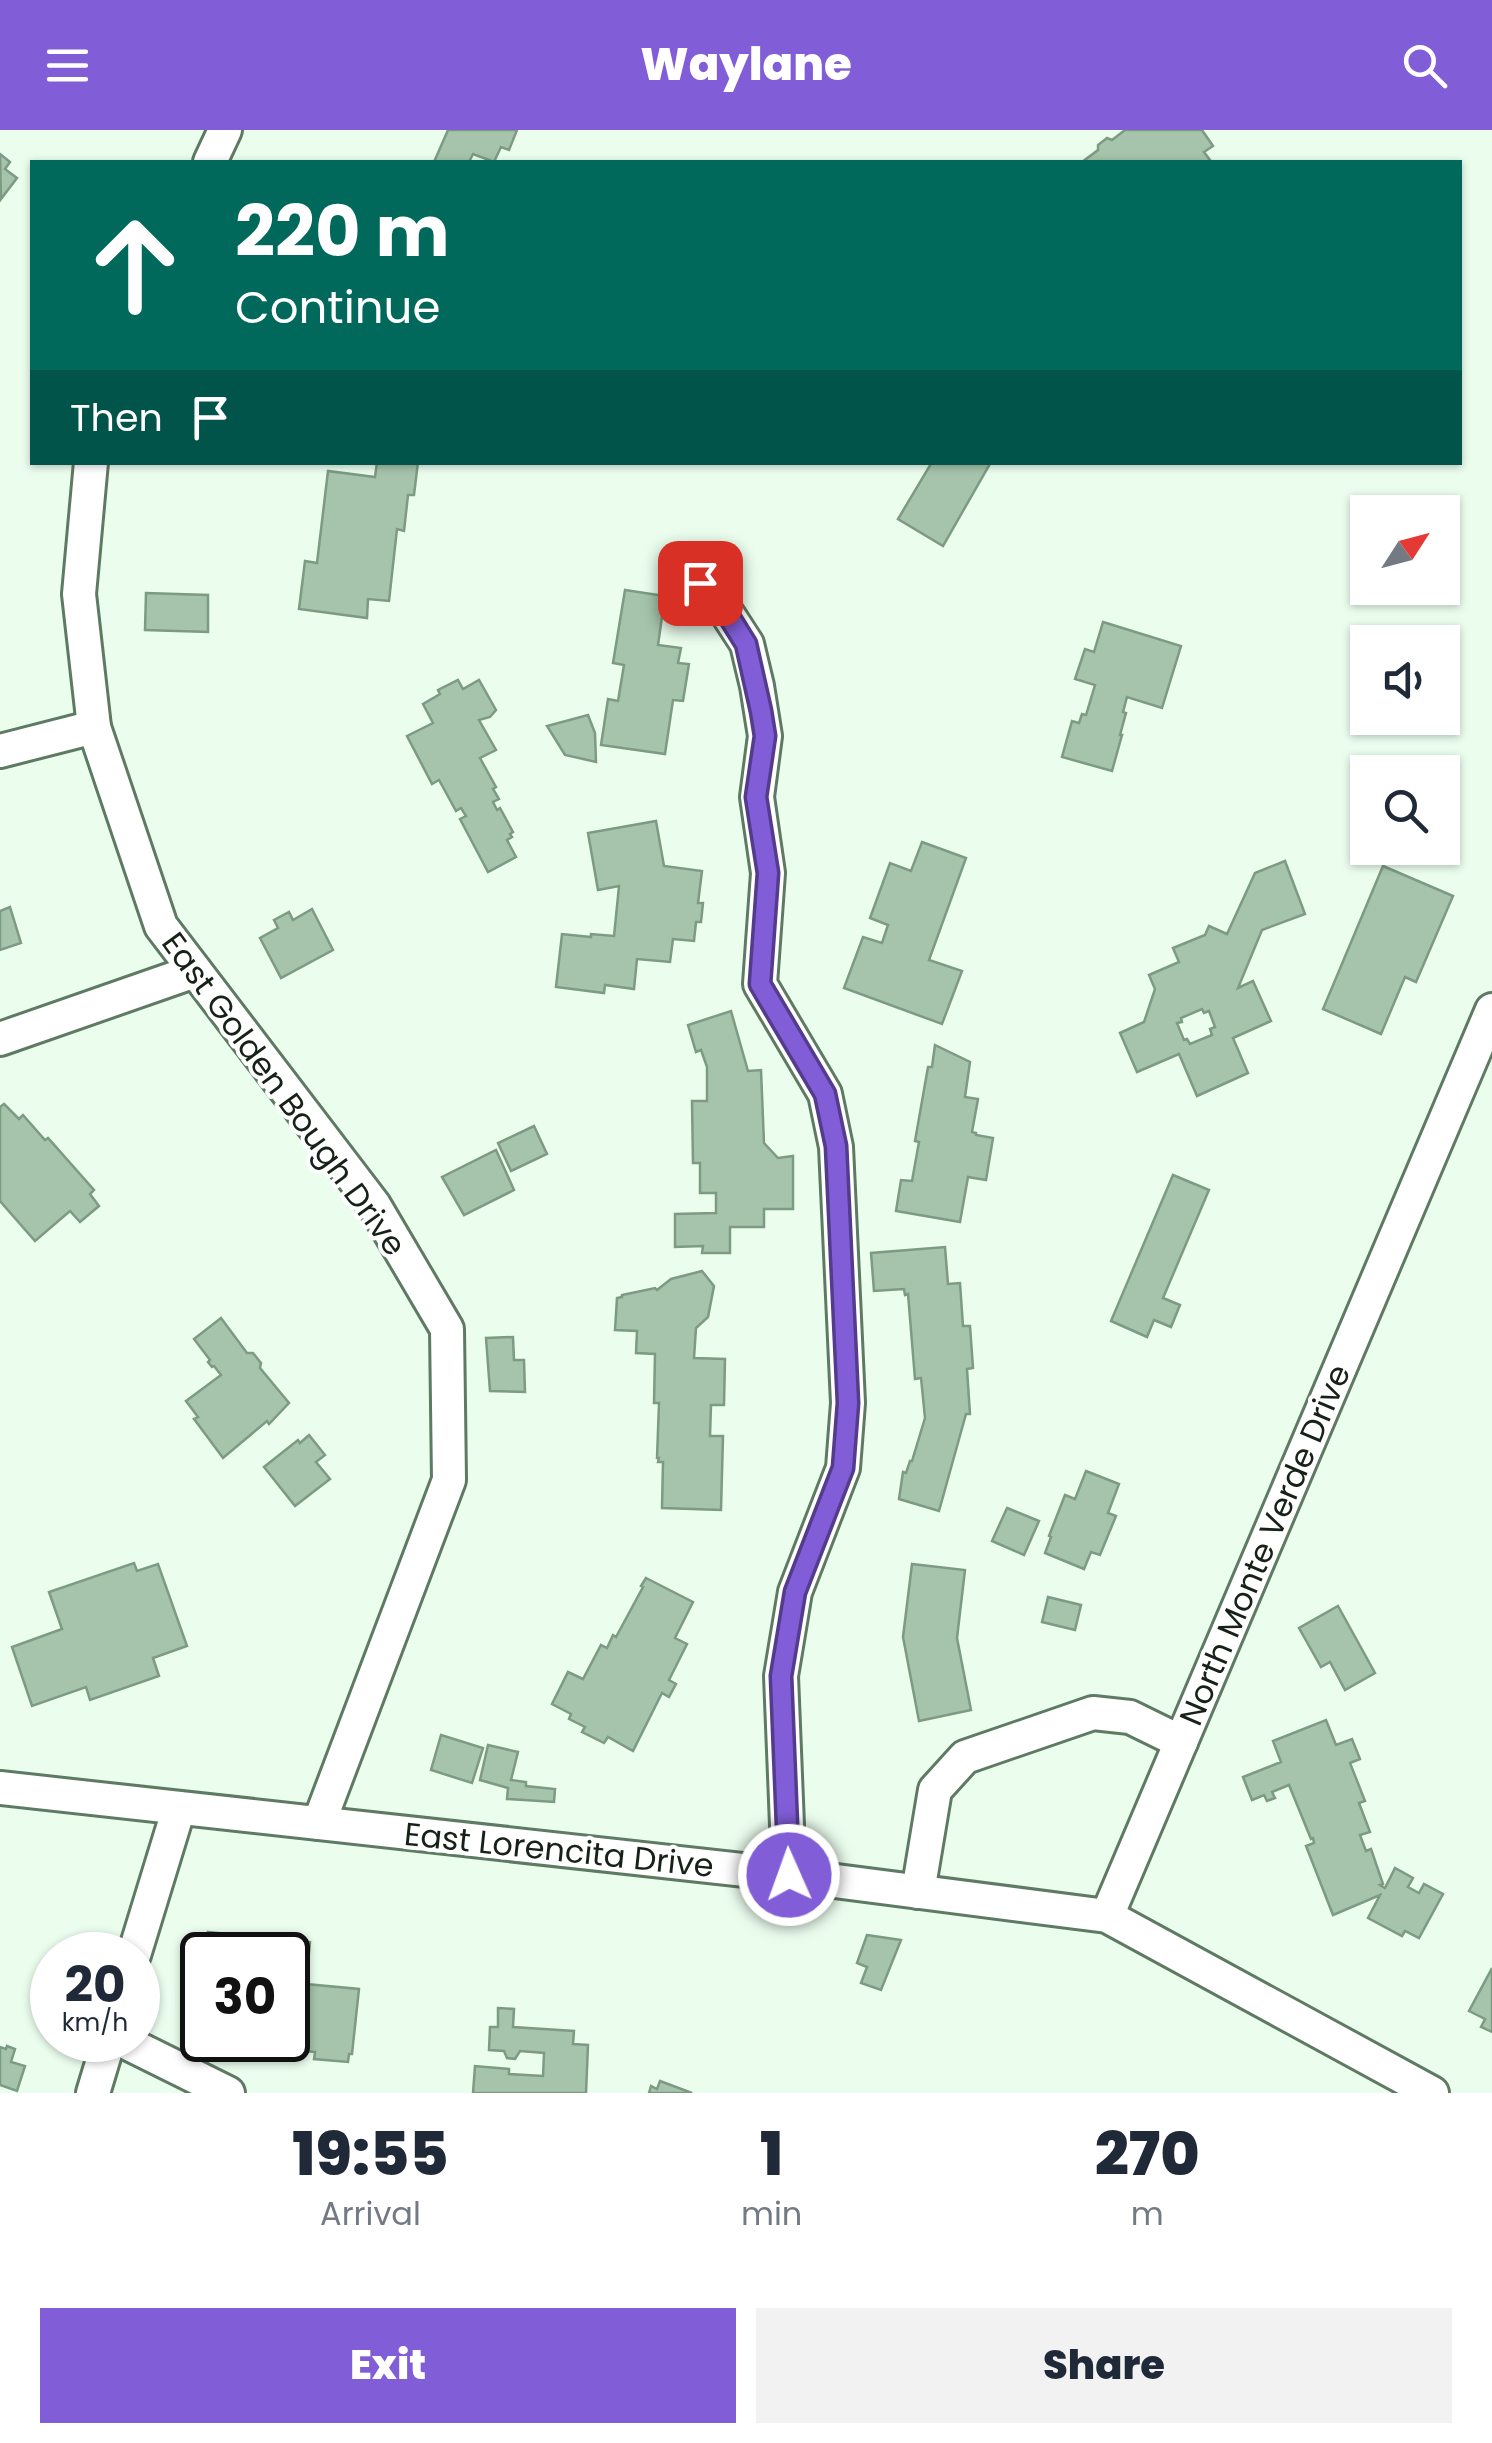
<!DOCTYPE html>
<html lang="en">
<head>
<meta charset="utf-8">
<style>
	:root { --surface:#fff; --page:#f2f2f3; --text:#1f2937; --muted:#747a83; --accent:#815dd7 }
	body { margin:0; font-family:Poppins,sans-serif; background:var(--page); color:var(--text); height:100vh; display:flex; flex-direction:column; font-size:38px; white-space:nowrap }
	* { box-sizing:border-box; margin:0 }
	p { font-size:32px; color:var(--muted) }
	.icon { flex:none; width:55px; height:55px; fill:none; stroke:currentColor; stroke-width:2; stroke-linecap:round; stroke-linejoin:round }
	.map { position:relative; height:1963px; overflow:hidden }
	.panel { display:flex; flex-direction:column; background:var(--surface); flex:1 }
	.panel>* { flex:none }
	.top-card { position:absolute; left:30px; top:30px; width:1432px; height:305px; border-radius:0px; box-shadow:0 2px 8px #0004; background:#00695c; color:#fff; overflow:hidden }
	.needle { width:65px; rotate:54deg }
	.tools { position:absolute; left:1350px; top:365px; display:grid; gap:20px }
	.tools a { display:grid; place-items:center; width:110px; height:110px; border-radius:0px; background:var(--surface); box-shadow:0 2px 8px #0004; font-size:50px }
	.speed { position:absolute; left:30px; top:1802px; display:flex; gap:20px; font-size:50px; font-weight:700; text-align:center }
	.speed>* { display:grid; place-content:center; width:130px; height:130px; border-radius:50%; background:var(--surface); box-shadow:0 2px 8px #0004; line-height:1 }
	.speed small { font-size:25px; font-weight:400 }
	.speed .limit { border:5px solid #111; border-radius:15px; background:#fff; color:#111 }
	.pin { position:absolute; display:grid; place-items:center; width:85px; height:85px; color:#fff; margin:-42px; border-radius:20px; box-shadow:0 5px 15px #0006 }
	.me { position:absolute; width:110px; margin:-55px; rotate:358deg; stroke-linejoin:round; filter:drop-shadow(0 0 8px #0008) }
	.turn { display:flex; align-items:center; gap:35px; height:210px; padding:0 40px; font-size:45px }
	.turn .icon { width:130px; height:130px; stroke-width:2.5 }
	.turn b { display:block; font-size:70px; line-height:85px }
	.then { display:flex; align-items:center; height:95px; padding:0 40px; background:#0003; gap:20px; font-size:38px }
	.eta { display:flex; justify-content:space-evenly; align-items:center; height:170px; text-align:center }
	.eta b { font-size:60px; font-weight:800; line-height:70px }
	.action { display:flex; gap:20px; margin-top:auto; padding:20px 40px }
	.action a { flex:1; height:115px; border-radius:0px; background:var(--accent); color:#fff; font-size:40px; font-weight:800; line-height:115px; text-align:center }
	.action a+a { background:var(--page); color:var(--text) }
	header { display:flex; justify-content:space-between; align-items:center; height:130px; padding:0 40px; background:var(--accent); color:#fff; font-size:45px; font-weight:800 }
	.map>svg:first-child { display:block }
</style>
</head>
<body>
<header><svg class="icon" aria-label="menu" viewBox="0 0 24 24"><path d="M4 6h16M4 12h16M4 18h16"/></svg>Waylane<svg class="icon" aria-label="search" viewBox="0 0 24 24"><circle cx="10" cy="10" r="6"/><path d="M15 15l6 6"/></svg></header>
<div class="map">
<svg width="1492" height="1963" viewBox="0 0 1492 1963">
	<rect width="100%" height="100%" fill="#ebfeee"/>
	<g fill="#a5c4ab" stroke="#7d9a82" stroke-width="2.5" fill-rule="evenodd">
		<polygon points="448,0 517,0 509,20 501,17 494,32 473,24 469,32 434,32"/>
		<polygon points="1125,0 1202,0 1213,16 1204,22 1210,30 1206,32 1082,32 1098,20 1098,15 1107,8 1112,10"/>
		<polygon points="0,24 10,32 5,39 17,48 1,69"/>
		<polygon points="377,332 418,332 414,365 408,365 404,401 397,399 389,471 368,469 367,488 299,479 305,431 317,433 328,341 375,347"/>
		<polygon points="932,332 991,332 943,416 898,389"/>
		<polygon points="625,460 665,466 658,515 681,518 678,533 689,534 683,571 673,570 665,624 601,615 608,569 618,571 624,535 613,533"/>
		<polygon points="146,463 208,465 208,502 145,500"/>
		<polygon points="1103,492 1181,516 1162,578 1127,567 1123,582 1126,583 1120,605 1122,605 1112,641 1062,627 1072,591 1079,593 1082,584 1086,585 1095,555 1075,549 1085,519 1094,522"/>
		<polygon points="458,550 463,559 479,550 496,580 490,587 479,590 496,620 480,628 496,657 493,659 499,669 493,672 497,680 500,678 513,702 510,704 512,707 507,710 516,727 488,742 460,689 466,686 461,678 456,681 439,650 432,654 407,606 433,593 423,574 440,564 438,560"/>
		<polygon points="588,585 595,603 596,632 565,625 547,596"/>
		<polygon points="656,691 664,736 702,741 698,773 703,773 701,792 696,792 694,811 673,809 670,832 637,829 634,859 605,855 604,863 556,857 562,804 591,807 591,804 614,806 619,756 598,760 588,703"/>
		<polygon points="922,712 966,728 929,830 962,841 942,894 844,858 863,807 882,813 888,795 870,788 890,733 911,741"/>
		<path d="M1285 731 1305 784 1262 800 1238 858 1253 851 1271 891 1233 908 1248 943 1197 966 1179 924 1137 942 1120 903 1144 892 1155 859 1149 845 1179 832 1173 818 1205 805 1209 796 1227 804 1255 743ZM1202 879 1204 883 1209 881 1215 897 1210 899 1212 905 1190 914 1187 909 1184 910 1177 893 1182 892 1181 888Z"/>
		<polygon points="1383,736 1453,766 1416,852 1405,847 1381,904 1323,879"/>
		<polygon points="10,777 21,813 0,820 0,781"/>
		<polygon points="312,779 333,820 281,848 260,808 278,798 274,790 289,782 293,790"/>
		<polygon points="731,881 748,941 761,940 764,1013 778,1028 793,1026 793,1079 764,1079 764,1097 730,1097 730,1123 702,1123 703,1116 675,1117 675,1084 716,1083 716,1063 700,1063 700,1033 693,1033 692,971 707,971 707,937 701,920 696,922 688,895"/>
		<polygon points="935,915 970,932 965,967 978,969 972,1002 976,1003 976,1005 993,1008 986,1050 968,1047 960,1092 896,1081 901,1050 912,1051 919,1012 915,1011 928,937 932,937"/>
		<polygon points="4,974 19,989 23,985 45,1010 48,1008 94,1060 90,1064 99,1076 80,1092 70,1081 35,1111 0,1071 0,977"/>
		<polygon points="534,996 547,1024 511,1041 498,1013"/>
		<polygon points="496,1020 514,1060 464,1085 442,1047"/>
		<polygon points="1173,1045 1209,1060 1163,1168 1180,1175 1171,1197 1154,1190 1147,1207 1111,1191"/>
		<polygon points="945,1117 948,1154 960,1153 963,1196 970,1196 973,1238 967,1239 970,1284 966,1284 939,1381 899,1369 903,1342 906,1343 910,1331 912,1331 925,1288 921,1248 915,1249 908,1164 905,1165 904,1159 874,1161 871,1123"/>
		<polygon points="702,1141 714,1156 708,1187 696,1198 694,1228 725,1229 724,1275 711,1275 710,1306 723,1306 721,1380 662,1378 663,1332 658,1332 659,1328 657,1328 659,1273 654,1273 655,1224 636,1223 637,1201 615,1200 617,1168 622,1167 622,1165 655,1158 657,1160 671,1149"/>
		<polygon points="221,1188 247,1223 253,1223 261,1233 260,1238 289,1273 269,1294 267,1291 223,1328 194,1289 198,1287 186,1271 221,1245 214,1236 212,1237 208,1232 210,1230 194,1209"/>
		<polygon points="513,1207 514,1230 524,1230 525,1262 490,1261 486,1208"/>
		<polygon points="309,1305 325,1325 316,1332 330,1349 295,1376 264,1337 298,1310 300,1313"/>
		<polygon points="1086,1341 1119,1354 1108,1383 1116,1386 1100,1425 1091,1422 1084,1439 1045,1423 1051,1407 1049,1406 1065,1365 1075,1369"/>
		<polygon points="1007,1378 1039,1391 1024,1425 992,1411"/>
		<polygon points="134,1433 137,1441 158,1434 187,1516 153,1528 159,1546 90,1570 86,1557 32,1576 12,1517 62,1499 49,1462"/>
		<polygon points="912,1434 965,1440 957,1508 971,1580 919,1591 903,1507"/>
		<polygon points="646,1448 693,1472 675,1508 687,1514 669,1550 676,1554 669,1567 662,1563 633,1621 608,1607 604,1613 582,1602 585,1597 569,1589 571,1584 552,1574 568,1542 583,1549 601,1515 607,1518 613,1505 616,1507 643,1457 641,1456"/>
		<polygon points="1048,1467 1081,1475 1075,1500 1042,1492"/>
		<polygon points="1338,1476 1375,1543 1345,1560 1330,1532 1321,1537 1299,1498"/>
		<polygon points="1326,1590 1336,1615 1352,1609 1360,1629 1350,1633 1365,1671 1359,1673 1370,1702 1360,1705 1366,1721 1371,1719 1383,1754 1380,1755 1385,1758 1395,1738 1413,1748 1408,1757 1419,1763 1424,1754 1443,1764 1419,1808 1405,1801 1402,1806 1368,1788 1380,1765 1333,1785 1306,1716 1314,1713 1313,1708 1311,1709 1289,1655 1272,1662 1275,1668 1267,1671 1264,1665 1252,1670 1243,1647 1281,1632 1273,1611"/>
		<polygon points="441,1605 483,1618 472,1653 431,1640"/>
		<polygon points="488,1615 518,1622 511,1650 526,1652 526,1656 555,1659 554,1672 507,1669 508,1658 480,1650"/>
		<polygon points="208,1802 310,1812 306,1854 359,1859 352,1924 349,1924 348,1932 314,1929 315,1922 274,1918 275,1910 288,1910 288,1825 205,1825 204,1804 208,1805"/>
		<polygon points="867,1805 901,1810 881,1860 861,1853 867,1837 857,1833"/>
		<polygon points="200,1826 202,1826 202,1866 197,1865"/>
		<polygon points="1492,1838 1492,1902 1481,1897 1485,1889 1469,1881"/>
		<polygon points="498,1878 514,1879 513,1897 574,1901 573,1914 588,1915 586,1963 473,1963 475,1936 509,1939 509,1944 543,1946 544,1923 520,1921 515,1929 507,1928 504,1921 489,1920 490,1897 498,1897"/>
		<polygon points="7,1916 15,1919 11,1932 25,1936 17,1961 0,1955 0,1917 6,1919"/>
		<polygon points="660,1951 692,1963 649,1963 651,1956 657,1959"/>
	</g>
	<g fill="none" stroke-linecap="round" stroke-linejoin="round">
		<defs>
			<g id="minor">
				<polyline points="210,32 225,0"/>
				<polyline points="91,332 79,464 94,597 161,796 374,1075 447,1199 449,1350 319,1693"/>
				<polyline points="700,453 723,477 747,514 757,556 765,606 757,667 768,743 760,854 825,964 836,1017 848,1273 843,1338 795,1462 781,1546 789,1745"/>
				<polyline points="0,621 94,597"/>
				<polyline points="0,909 195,841"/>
				<polyline points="0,1658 789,1745 1107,1786 1432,1963"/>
				<polyline points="918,1762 935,1660 965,1627 1093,1583 1130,1587 1181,1612"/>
				<polyline points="1107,1786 1492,880"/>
				<polyline points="134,1825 179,1678"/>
				<polyline points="121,1910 228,1963"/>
				<polyline points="93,1963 109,1910"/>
			</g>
		</defs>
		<use href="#minor" stroke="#5e7a63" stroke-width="38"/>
		<use href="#minor" stroke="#fff" stroke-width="32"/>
	</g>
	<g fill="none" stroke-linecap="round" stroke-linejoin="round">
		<defs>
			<polyline id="route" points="700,453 723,477 746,514 761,581 765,606 756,667 768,743 760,854 825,964 836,1016 848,1273 843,1338 795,1462 781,1546 789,1745"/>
		</defs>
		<use href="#route" stroke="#543c8c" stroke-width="25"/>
		<use href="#route" stroke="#815dd7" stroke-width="18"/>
	</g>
	<g text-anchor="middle" stroke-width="8" stroke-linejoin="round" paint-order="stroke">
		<g font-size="32" fill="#162118" stroke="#fff">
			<text transform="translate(284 964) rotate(54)" y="11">East Golden Bough Drive</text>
			<text transform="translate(1265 1415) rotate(-67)" y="11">North Monte Verde Drive</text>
			<text transform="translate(559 1720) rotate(6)" y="11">East Lorencita Drive</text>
		</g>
	</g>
</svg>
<div class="tools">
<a><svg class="needle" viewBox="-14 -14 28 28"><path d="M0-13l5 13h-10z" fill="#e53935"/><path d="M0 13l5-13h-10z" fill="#747a83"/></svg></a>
<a><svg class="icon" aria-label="sound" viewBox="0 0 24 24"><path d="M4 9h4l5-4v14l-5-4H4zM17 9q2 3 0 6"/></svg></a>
<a><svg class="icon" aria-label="search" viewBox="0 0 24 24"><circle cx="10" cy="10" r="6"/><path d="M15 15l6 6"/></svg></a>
</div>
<div class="speed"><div>20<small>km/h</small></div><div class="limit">30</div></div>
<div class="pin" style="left:700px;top:453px;background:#d93025"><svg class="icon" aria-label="arrive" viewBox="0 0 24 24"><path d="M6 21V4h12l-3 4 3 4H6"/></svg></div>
<svg class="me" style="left:789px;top:1745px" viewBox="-20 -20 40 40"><circle r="17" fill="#815dd7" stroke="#fff" stroke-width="3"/><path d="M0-11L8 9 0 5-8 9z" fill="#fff"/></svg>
<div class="top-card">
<div class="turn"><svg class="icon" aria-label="ahead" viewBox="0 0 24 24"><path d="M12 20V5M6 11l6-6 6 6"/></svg><div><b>220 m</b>Continue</div></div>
<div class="then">Then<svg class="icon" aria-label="arrive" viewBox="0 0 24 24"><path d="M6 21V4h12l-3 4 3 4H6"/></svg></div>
</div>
</div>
<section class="panel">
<div class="eta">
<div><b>19:55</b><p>Arrival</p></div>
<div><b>1</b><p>min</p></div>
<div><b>270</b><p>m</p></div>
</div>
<div class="action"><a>Exit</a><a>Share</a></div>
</section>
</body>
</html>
